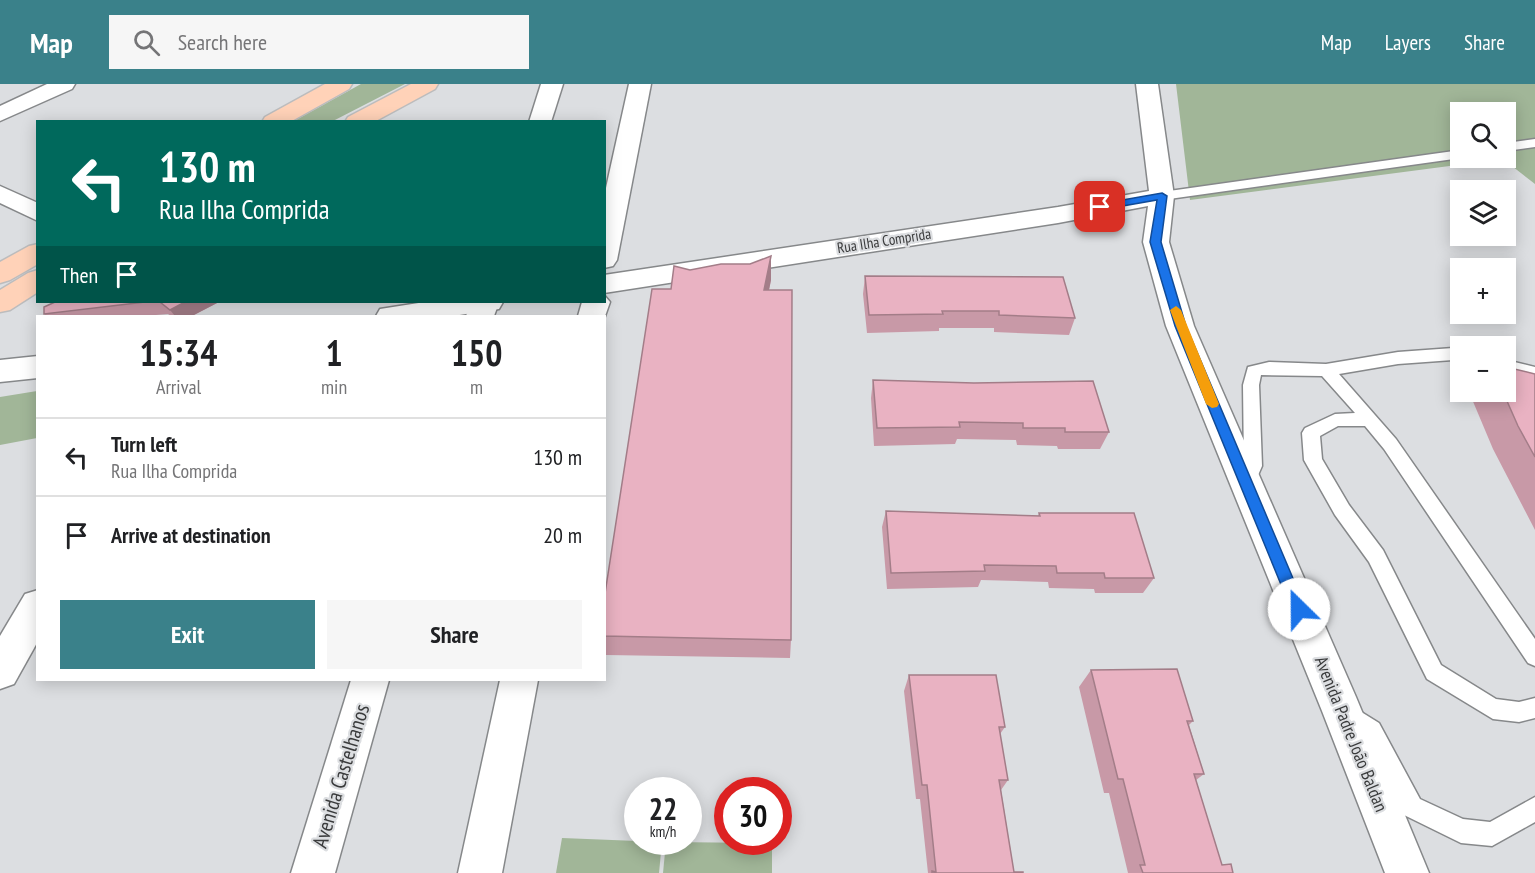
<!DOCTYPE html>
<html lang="en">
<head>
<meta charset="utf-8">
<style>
	:root { --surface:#fff; --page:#f6f6f6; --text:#202124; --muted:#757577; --line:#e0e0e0; --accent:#3a818a }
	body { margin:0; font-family:"PT Sans Narrow",sans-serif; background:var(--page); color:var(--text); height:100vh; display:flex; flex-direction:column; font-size:22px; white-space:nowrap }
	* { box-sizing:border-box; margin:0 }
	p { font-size:20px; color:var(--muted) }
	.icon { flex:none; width:33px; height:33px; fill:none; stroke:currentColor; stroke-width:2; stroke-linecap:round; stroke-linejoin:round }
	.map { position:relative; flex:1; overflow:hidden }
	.panel { position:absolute; left:36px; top:231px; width:570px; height:366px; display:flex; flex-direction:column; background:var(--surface); border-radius:0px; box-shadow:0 3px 15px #0003 }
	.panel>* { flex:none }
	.banner { position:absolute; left:36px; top:36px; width:570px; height:183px; border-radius:0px; box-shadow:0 3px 15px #0003; background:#00695c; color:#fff; overflow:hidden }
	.controls { position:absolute; left:1450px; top:18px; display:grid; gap:12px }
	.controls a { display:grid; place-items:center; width:66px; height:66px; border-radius:0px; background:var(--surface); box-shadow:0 3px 15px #0003; font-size:30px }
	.speed { position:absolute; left:624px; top:693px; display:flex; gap:12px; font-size:30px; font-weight:700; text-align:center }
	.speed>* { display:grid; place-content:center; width:78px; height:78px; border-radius:50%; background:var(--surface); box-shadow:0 3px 15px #0003; line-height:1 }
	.speed small { font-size:15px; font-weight:400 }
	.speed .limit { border:9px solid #d22; background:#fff; color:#111 }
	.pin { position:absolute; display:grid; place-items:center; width:51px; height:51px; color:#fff; margin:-26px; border-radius:12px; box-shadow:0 3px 9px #0006 }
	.me { position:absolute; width:66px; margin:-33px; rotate:337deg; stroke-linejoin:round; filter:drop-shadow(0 0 4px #0008) }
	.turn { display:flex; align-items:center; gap:21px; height:126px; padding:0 24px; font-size:27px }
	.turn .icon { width:78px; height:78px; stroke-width:2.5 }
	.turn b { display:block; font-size:42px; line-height:51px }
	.then { display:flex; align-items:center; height:57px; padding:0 24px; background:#0003; gap:12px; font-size:22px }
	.eta { display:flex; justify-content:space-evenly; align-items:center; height:102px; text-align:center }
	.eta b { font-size:36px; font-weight:600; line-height:42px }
	.cta { display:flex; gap:12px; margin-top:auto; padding:12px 24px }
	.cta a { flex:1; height:69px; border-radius:0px; background:var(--accent); color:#fff; font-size:24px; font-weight:600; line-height:69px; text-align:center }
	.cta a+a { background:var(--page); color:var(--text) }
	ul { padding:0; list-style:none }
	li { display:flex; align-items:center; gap:18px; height:78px; padding:0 24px; border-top:2px solid var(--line) }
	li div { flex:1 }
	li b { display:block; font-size:22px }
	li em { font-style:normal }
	header { display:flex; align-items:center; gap:36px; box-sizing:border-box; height:84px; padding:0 30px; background:var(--accent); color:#fff }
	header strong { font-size:28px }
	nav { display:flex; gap:33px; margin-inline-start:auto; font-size:21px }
	.search { width:420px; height:54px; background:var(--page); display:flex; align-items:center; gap:15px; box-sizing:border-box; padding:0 21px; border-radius:0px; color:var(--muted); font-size:22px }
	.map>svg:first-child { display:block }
</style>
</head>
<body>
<header>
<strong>Map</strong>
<div class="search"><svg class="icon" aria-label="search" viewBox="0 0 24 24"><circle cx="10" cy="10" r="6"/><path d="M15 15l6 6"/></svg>Search here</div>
<nav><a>Map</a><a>Layers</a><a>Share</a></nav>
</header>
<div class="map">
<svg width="1535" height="789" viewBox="0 0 1535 789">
	<rect width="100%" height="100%" fill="#dcdee1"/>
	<g fill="#a1b698" fill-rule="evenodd">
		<polygon points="361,0 405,0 333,37 294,37"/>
		<path d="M1176 0H1535V100L1503 75 1190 116ZM1461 28H1506V74H1461Z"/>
		<polygon points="37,307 37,354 0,361 0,313"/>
		<polygon points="562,754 662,758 659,789 556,789"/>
		<polygon points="666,758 772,759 772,789 663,789"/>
	</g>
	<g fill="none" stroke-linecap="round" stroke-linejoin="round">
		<defs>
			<g id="lane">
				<polygon points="1535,55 1535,63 1506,67 1506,59"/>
				<polygon points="1461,66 1461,74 1162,116 1155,112 1162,108"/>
				<polygon points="1453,264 1461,266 1461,278 1453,276 1398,280 1339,290 1396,355 1535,555 1535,582 1528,579 1384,365 1365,342 1338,342 1320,352 1322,375 1349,421 1383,466 1441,581 1496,615 1519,618 1535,614 1535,634 1519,638 1493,635 1427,595 1369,478 1335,431 1304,376 1302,349 1305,344 1335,330 1355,329 1322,292 1261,291 1259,301 1262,382 1252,405 1246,407 1240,405 1237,400 1244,382 1243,301 1248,283 1269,278 1326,280 1398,268"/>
				<polygon points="1506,276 1535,283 1535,295 1506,288"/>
				<polygon points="1350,621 1379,639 1420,715 1463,735 1490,738 1535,713 1535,738 1492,762 1461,759 1404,731 1363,655 1342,639 1339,632 1342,625"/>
			</g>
			<g id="street">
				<polygon points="47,0 75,0 72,5 0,37 0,22"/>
				<polygon points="1136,0 1158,0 1174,112 1169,158 1194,242 1356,613 1429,789 1385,789 1322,627 1166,242 1143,158 1148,122 1058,139 604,209 604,191 1058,123 1149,107"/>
				<polygon points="0,102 38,119 38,137 0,119"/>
				<polygon points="425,218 503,218 499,225 453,232 376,232 380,225"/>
				<polygon points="38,272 38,294 0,298 0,276"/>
				<polygon points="38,506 38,557 14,600 0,605 0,552 25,510"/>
			</g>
			<g id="secondary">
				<polygon points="541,0 563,0 551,38 529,38"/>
				<polygon points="629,0 651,0 617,176 613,182 604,184 604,113"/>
				<polygon points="604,211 610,218 604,235 604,232 578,232 582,218 604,218"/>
				<polygon points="471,218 499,218 494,232 466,232"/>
				<polygon points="351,596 389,596 335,789 291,789"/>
				<polygon points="500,596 538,596 502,789 458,789"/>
			</g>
			<g id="primary">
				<polygon points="325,0 352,0 349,5 290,38 262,38 265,33"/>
				<polygon points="411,0 438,0 435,5 374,38 345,38 348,33"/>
				<polygon points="38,160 38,180 10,196 0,199 0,178 29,162"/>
				<polygon points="38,186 38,208 10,226 0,228 0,206 28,189"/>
			</g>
		</defs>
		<use href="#lane" stroke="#86888a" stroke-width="3"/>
		<use href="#street" stroke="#86888a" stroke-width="3"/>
		<use href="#secondary" stroke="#86888a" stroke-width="3"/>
		<use href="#primary" stroke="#bcbcbd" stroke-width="3"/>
		<use href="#lane" fill="#fff" fill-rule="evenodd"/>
		<use href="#street" fill="#fff" fill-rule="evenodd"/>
		<use href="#secondary" fill="#fff" fill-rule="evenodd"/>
		<use href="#primary" fill="#ffd2b8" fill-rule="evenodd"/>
	</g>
	<g fill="#c899a7">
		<polygon points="771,172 771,196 769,206 791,556 790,574 606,571 604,568 604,516 671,205 690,186 750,180"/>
		<polygon points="865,192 1075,234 1069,251 994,248 994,244 939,244 939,247 867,249 863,210"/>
		<polygon points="55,218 219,218 192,232 171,232 168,230 144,232 46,232 44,230"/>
		<polygon points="1535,290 1535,446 1493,365 1469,308 1506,308"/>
		<polygon points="873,296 1109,348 1100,365 1058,365 1057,362 1017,361 1016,356 957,355 955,360 874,362 871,314"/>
		<polygon points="886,427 1038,432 1039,429 1154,494 1143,509 1095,509 1094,505 1049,504 1048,498 981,496 978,503 887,505 882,443"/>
		<polygon points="1091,586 1193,637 1189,641 1204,690 1196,696 1222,781 1233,789 1128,789 1109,709 1104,709 1079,603"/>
		<polygon points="909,591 1005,643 1000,650 1008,696 1001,706 1014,788 1023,789 928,789 920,715 916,715 904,607"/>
	</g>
	<g fill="#a37d88">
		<polygon points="771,172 771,196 764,230 764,206"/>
		<polygon points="185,218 219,218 192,232 175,232 170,226"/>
	</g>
	<g fill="#e9b2c2" stroke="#a37d88" stroke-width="1.5">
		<polygon points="771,172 764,206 792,206 791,556 604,552 604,516 652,205 671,205 674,182 690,186 721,180 750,180"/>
		<polygon points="865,192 1063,193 1075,234 999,231 999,227 942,227 943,230 869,231"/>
		<polygon points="55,218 145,218 44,230 44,223"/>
		<polygon points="160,218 185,218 170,226"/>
		<polygon points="1506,283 1535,290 1535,373 1518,342 1503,308 1506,308"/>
		<polygon points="873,296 974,299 1093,297 1109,348 1065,348 1065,344 1023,344 1023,339 959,338 960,343 877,344"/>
		<polygon points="886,427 1040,432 1039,429 1134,429 1154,494 1105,494 1104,489 1057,489 1056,482 984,481 985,487 891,489"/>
		<polygon points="1177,585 1193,637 1187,637 1204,690 1194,690 1222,781 1231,780 1233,789 1143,789 1140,781 1145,781 1123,695 1118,695 1091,586"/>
		<polygon points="909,591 996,591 1005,643 999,643 1008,696 999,696 1014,788 1023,788 1023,789 932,789 932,787 936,788 927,701 922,701"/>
	</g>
	<polygon fill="#1a73e8" stroke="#114b97" stroke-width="1.5" points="1162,109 1167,112 1161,158 1186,242 1306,525 1304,529 1299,531 1293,529 1291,525 1175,242 1150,158 1157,116 1100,126 1095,123 1100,120"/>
	<polygon fill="#f59e0b" points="1176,222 1181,226 1219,320 1217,323 1212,324 1206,320 1170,226"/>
	<g text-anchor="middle" stroke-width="4.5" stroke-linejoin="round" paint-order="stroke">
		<g font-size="15" fill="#3a3b3c" stroke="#dcdee1">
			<text transform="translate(884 157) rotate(-9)" y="5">Rua Ilha Comprida</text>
		</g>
		<g font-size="18" fill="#3a3b3c" stroke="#dcdee1">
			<text transform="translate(1351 650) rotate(68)" y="6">Avenida Padre João Baldan</text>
		</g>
		<g font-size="21" fill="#3a3b3c" stroke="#dcdee1">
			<text transform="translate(341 692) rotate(-73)" y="7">Avenida Castelhanos</text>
		</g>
	</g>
</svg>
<div class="controls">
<a><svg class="icon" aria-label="search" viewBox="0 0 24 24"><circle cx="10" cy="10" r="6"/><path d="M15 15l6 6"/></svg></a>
<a><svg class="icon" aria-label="layers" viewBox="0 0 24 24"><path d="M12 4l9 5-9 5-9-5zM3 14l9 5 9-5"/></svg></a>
<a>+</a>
<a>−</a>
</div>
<div class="speed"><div>22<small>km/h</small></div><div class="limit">30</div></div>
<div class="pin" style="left:1100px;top:123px;background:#d93025"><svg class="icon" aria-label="arrive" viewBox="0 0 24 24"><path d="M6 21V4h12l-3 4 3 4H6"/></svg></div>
<svg class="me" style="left:1299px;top:525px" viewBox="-20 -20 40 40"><circle r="19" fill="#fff"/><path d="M0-13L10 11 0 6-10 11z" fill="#1a73e8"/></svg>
<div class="banner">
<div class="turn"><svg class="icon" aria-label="left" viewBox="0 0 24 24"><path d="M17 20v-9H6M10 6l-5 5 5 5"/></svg><div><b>130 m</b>Rua Ilha Comprida</div></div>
<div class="then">Then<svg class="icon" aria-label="arrive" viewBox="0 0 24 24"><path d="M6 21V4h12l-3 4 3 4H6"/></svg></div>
</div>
<section class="panel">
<div class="eta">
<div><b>15:34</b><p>Arrival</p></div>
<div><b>1</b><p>min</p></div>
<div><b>150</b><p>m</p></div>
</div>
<ul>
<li><svg class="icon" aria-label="left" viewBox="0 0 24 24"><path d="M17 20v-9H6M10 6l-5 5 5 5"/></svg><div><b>Turn left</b><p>Rua Ilha Comprida</p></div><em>130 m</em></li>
<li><svg class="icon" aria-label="arrive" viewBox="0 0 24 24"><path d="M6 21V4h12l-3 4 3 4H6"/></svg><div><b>Arrive at destination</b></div><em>20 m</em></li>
</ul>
<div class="cta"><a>Exit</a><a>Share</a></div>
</section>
</div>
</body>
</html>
